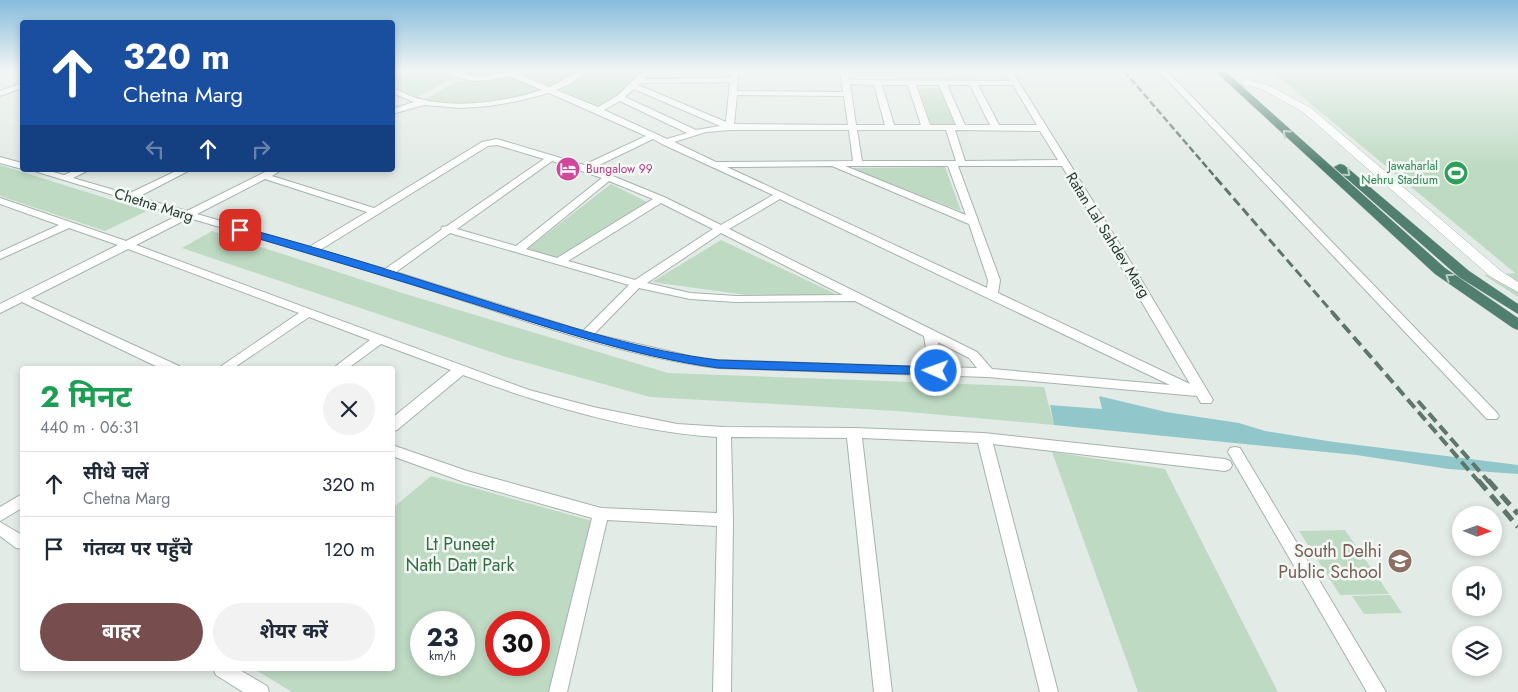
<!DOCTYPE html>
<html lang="hi">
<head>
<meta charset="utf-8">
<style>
	:root { --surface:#fff; --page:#f2f2f3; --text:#1f2937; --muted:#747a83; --line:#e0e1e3; --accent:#774d4e }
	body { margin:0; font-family:Jost,"Noto Sans Devanagari",sans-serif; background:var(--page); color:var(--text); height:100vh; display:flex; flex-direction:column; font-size:19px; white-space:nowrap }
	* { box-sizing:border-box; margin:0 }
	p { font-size:16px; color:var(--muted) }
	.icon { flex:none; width:28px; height:28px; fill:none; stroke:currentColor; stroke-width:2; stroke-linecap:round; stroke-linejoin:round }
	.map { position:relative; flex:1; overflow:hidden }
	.details { position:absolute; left:20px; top:366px; width:375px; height:305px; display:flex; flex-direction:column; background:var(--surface); border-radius:5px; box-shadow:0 2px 8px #0003 }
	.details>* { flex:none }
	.banner { position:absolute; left:20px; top:20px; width:375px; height:152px; border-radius:5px; box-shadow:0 2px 8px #0003; background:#1a4fa0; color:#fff; overflow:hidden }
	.needle { width:32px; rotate:91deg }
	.buttons { position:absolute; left:1452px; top:506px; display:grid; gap:10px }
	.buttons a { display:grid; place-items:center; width:50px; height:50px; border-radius:50%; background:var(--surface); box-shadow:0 2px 8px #0003; font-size:25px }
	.speed { position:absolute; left:410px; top:611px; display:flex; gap:10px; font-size:25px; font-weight:700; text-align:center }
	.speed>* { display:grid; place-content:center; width:65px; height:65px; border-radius:50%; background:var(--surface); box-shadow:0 2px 8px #0003; line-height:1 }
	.speed small { font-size:12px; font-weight:400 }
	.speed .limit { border:8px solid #d22; background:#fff; color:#111 }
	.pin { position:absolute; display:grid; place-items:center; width:42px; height:42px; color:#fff; margin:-21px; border-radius:10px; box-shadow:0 2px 8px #0006 }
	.me { position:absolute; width:55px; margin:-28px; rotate:272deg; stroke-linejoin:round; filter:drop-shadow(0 0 4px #0008) }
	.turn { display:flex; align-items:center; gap:18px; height:105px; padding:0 20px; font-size:22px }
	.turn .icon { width:65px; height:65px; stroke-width:2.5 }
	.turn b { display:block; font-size:35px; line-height:42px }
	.lanes { display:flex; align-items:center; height:48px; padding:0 20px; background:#0003; justify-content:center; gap:25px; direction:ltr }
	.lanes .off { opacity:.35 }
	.round { display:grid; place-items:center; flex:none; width:52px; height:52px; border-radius:26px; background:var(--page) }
	.headline { display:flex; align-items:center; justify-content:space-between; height:85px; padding:0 20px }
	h1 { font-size:30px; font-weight:700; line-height:38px; color:#1e9e55 }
	.action { display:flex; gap:10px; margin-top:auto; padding:10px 20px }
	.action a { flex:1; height:58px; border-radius:30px; background:var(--accent); color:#fff; font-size:20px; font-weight:700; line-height:58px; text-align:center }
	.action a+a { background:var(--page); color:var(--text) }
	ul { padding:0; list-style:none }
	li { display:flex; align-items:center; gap:15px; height:65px; padding:0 20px; border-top:1px solid var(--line) }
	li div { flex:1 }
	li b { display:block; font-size:19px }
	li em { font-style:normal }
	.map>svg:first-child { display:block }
</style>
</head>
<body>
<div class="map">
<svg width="1518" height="692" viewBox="0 0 1518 692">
	<rect width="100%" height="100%" fill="#e3ebe6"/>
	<g fill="#bedac3" fill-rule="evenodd">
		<polygon points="393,71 441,71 451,79 417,97 402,91 393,84"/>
		<polygon points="522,71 579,71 552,88 519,73"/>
		<polygon points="589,71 645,71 620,95 598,107 560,90 579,81"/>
		<polygon points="1271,71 1518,71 1518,297 1484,275 1515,273"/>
		<path d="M511 77 544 91C503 100 465 108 423 100L459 81 481 82Z"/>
		<polygon points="940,88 954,124 931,124 919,89"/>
		<polygon points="0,165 147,211 105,231 0,196"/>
		<polygon points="945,167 961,211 850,168"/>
		<polygon points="611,184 647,202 557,258 526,250"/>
		<polygon points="212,231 399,292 668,373 1044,387 1054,425 897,411 650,397 503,356 182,248"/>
		<polygon points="721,240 838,295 746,295 652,282"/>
		<polygon points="1052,452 1165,469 1278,692 1138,692"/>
		<path d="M431 476 596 522 551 692H292L254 669H392L393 506H395ZM421 622H464V665H421ZM496 622H539V665H496Z"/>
		<polygon points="1345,530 1389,594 1340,595 1299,531"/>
		<polygon points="1390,595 1402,613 1364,614 1352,596"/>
	</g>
	<polygon fill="#91c7ca" points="1099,396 1166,412 1239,423 1265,431 1334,442 1518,465 1518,474 1449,469 1356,455 1054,425 1050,405 1102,409"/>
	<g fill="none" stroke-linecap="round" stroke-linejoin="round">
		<defs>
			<g id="minor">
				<path d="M447 71 482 77 506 71H517L515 73 549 87C562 82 574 71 588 71L570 84 556 90 598 107 617 96 643 71H652L644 79 731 78V71H739L737 91 843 92 840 71H848L849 80 1010 81 1004 71H1012L1130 261 1213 400 1211 403H1201L1197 396 988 377 717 368C623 356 532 323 443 294 358 267 274 243 189 218L136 245 529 390 593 407 677 424 724 427 854 428 984 433 1225 459 1230 461 1232 465 1230 469 1225 471 993 444 1058 692H1040L978 443 862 438 892 692H874L847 438 731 437 733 520 731 692H713L717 526 607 520 567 692H549L592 518 464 482 392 456V445L467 471 601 508 717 513V437C629 431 545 405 463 375L397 430 392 431V418L451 370 381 344 347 369H332L370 340 309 317 232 369H217L299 313 128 249 31 298 179 366 180 369H162L22 302 0 313V304L118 245 69 228 0 259V252L59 225 0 204V198L126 241 179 215 31 170H46L64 175 76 170H89L73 178 128 194 178 170H190L138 197 187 211 269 170H281L272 176 374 208 482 142 497 139 584 165 646 136 549 93 518 101 489 106 461 108 424 105 392 114V109L414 102 392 93V88C400 90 406 95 413 97 454 110 503 102 542 90L509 76 490 80 473 81 455 77ZM730 82 726 122 638 85 640 83ZM850 84 874 85 885 125H856ZM882 85H908L921 125H894ZM916 85H939L956 125H930ZM947 85H970L990 125H965ZM978 85H1013L1037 125H999ZM634 89 720 126 696 130 625 97ZM737 95 844 96 848 125 734 124ZM620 101 687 133 667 139 604 110ZM730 130H849L853 161 716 162 674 142 706 132ZM857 130H946L956 161H862ZM955 130 1040 131 1058 160 965 161ZM653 139 662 144 773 195 721 225 664 197 593 168ZM497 145 544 159 447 226 442 227 441 230 385 269 320 250 488 146ZM552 161 602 178 516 246 457 229ZM832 166 969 224 988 280 987 288 727 167ZM845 166H948L966 215ZM958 166H1062L1190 384 998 293 1000 280ZM265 179 367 212 309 247 197 214ZM609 181 653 199 557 258 526 249ZM780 199 1170 385 992 369 977 352 729 229ZM661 203 713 229 635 280 568 261ZM450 233 629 285 583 331 396 272ZM721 233 843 295 736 296 690 293 647 283ZM639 288 690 299 736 302 855 301 924 336 929 367 717 360 694 357 594 334ZM938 342 969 358 977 368 942 367Z"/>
				<polygon points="1159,71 1167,71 1497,413 1499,416 1497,419 1487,419"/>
				<polygon points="19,84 22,84 22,88 0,96 0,91"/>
				<polygon points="0,157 22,163 22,169 0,163"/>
				<polygon points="1235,447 1240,448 1386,692 1367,692 1228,452 1230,448"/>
				<polygon points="22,494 22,508 0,521 0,507"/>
				<polygon points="0,522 22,535 22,549 16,548 0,536"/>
				<polygon points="213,669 238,669 267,686 269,692 243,692 216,675"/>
			</g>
			<polygon id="tertiary" points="1245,79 1268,85 1311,108 1501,271 1518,282 1518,292 1491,277 1303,112 1262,89 1242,84 1240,82"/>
			<g id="trunk">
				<polygon points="1215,71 1225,71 1445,268 1518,318 1518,330 1513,328 1435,274"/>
				<polygon points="1340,164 1344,165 1469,271 1518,304 1518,314 1459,277 1336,169 1334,167"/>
			</g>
		</defs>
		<use href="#minor" stroke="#a6b2ac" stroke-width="2"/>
		<use href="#tertiary" stroke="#a6b2ac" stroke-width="1"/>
		<use href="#trunk" stroke="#c2c8c6" stroke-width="1"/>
		<use href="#minor" fill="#fff" fill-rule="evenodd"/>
		<use href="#tertiary" fill="#fff" fill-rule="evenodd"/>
		<use href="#trunk" fill="#507f6f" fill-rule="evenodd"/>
		<polyline stroke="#5f766d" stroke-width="2.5" stroke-dasharray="7 3" stroke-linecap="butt" points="1124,71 1217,179"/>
		<polyline stroke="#5f766d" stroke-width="3" stroke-dasharray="9 4.5" stroke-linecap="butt" points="1216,178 1333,313"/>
		<g stroke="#5f766d" stroke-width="4" stroke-dasharray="11 5.5" stroke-linecap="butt">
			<polyline points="1332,312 1479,482"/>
			<polyline points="1418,401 1489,482"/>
		</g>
		<g stroke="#5f766d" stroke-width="5" stroke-dasharray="13 7" stroke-linecap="butt">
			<polyline points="1478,480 1518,527"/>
			<polyline points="1488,480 1518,514"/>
		</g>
	</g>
	<defs><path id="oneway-chevron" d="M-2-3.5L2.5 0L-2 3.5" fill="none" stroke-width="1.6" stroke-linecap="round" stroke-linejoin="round" transform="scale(1.25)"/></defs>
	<g stroke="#bacec6">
		<use href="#oneway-chevron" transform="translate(1286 133) rotate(-138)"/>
		<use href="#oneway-chevron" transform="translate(1347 173) rotate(41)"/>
		<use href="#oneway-chevron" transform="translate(1449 277) rotate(-146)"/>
	</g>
	<linearGradient id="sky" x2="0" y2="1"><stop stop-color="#85bcdc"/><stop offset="0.42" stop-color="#f2f6f4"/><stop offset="1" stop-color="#f2f6f4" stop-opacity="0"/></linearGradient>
	<rect width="1518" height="168" fill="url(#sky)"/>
	<path fill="#1a73e8" stroke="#114b97" d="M240 227C329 250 417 279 505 307 574 328 645 351 718 360L936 367 942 371 936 375 718 368C631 356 548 327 465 301 389 277 313 255 236 232V228Z"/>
	<defs>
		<symbol id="hotel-disc" viewBox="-11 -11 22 22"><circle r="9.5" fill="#d1479c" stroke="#f3f8f5"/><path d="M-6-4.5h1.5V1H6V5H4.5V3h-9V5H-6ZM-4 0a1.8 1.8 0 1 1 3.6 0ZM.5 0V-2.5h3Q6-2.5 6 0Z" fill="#fff"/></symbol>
		<symbol id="stadium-disc" viewBox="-11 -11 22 22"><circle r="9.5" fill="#2e9e5b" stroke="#f3f8f5"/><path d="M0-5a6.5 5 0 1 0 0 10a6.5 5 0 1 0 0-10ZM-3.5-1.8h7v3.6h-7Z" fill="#fff"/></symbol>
		<symbol id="school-disc" viewBox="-11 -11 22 22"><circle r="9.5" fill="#8d6e63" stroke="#f3f8f5"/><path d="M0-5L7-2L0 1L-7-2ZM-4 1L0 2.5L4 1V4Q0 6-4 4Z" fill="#fff"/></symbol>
	</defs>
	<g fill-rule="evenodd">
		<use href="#hotel-disc" x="554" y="155" width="28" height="28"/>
		<use href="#stadium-disc" x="1442" y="159" width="28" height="28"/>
		<use href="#school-disc" x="1386" y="547" width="28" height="28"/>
	</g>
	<g text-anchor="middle" stroke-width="5" stroke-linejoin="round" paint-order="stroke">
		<g font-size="12" fill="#27864d" stroke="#f3f8f5" text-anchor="end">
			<text x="1438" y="170">Jawaharlal<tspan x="1438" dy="14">Nehru Stadium</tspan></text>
		</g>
		<g font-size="12" fill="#b23c85" stroke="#f3f8f5" text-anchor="start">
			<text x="586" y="173">Bungalow 99</text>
		</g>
		<g font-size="15" fill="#253a32" stroke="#f3f8f5">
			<text transform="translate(154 205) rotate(17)" y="5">Chetna Marg</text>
			<text transform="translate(1108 235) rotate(58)" y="5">Ratan Lal Sahdev Marg</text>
		</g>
		<g font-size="18" fill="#346c43" stroke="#f3f8f5">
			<text x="460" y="550">Lt Puneet<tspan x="460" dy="21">Nath Datt Park</tspan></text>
		</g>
		<g font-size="18" fill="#785e54" stroke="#f3f8f5" text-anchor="end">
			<text x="1382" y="557">South Delhi<tspan x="1382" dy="21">Public School</tspan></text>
		</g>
	</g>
</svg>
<div class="buttons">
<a><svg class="needle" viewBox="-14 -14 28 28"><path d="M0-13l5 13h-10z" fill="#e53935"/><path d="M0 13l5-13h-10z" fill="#747a83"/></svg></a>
<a><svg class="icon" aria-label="sound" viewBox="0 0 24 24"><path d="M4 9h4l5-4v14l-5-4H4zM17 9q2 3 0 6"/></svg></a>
<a><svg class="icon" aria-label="layers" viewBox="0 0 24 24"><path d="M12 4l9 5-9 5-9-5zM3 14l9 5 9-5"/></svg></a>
</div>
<div class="speed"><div>23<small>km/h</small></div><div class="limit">30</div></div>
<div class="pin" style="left:240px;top:230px;background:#d93025"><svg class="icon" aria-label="arrive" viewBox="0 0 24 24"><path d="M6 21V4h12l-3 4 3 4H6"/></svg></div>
<svg class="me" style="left:936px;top:371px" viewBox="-20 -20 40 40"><circle r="17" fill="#1a73e8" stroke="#fff" stroke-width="3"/><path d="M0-11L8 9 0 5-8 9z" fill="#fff"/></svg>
<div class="banner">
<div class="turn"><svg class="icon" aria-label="ahead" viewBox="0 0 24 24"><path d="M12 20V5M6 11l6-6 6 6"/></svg><div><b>320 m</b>Chetna Marg</div></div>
<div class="lanes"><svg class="icon off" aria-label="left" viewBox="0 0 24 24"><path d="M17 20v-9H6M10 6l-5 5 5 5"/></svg><svg class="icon" aria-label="ahead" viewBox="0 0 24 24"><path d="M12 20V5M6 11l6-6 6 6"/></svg><svg class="icon off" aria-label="right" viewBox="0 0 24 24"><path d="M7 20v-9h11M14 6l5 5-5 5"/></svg></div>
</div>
<section class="details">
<div class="headline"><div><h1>2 मिनट</h1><p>440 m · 06:31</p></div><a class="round"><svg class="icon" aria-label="close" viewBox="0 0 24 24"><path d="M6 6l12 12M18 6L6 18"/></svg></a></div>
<ul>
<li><svg class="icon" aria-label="ahead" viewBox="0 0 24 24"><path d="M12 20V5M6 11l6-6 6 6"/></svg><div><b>सीधे चलें</b><p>Chetna Marg</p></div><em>320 m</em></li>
<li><svg class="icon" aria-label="arrive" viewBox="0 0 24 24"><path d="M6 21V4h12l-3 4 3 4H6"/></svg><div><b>गंतव्य पर पहुँचे</b></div><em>120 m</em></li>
</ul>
<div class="action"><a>बाहर</a><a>शेयर करें</a></div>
</section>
</div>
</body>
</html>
